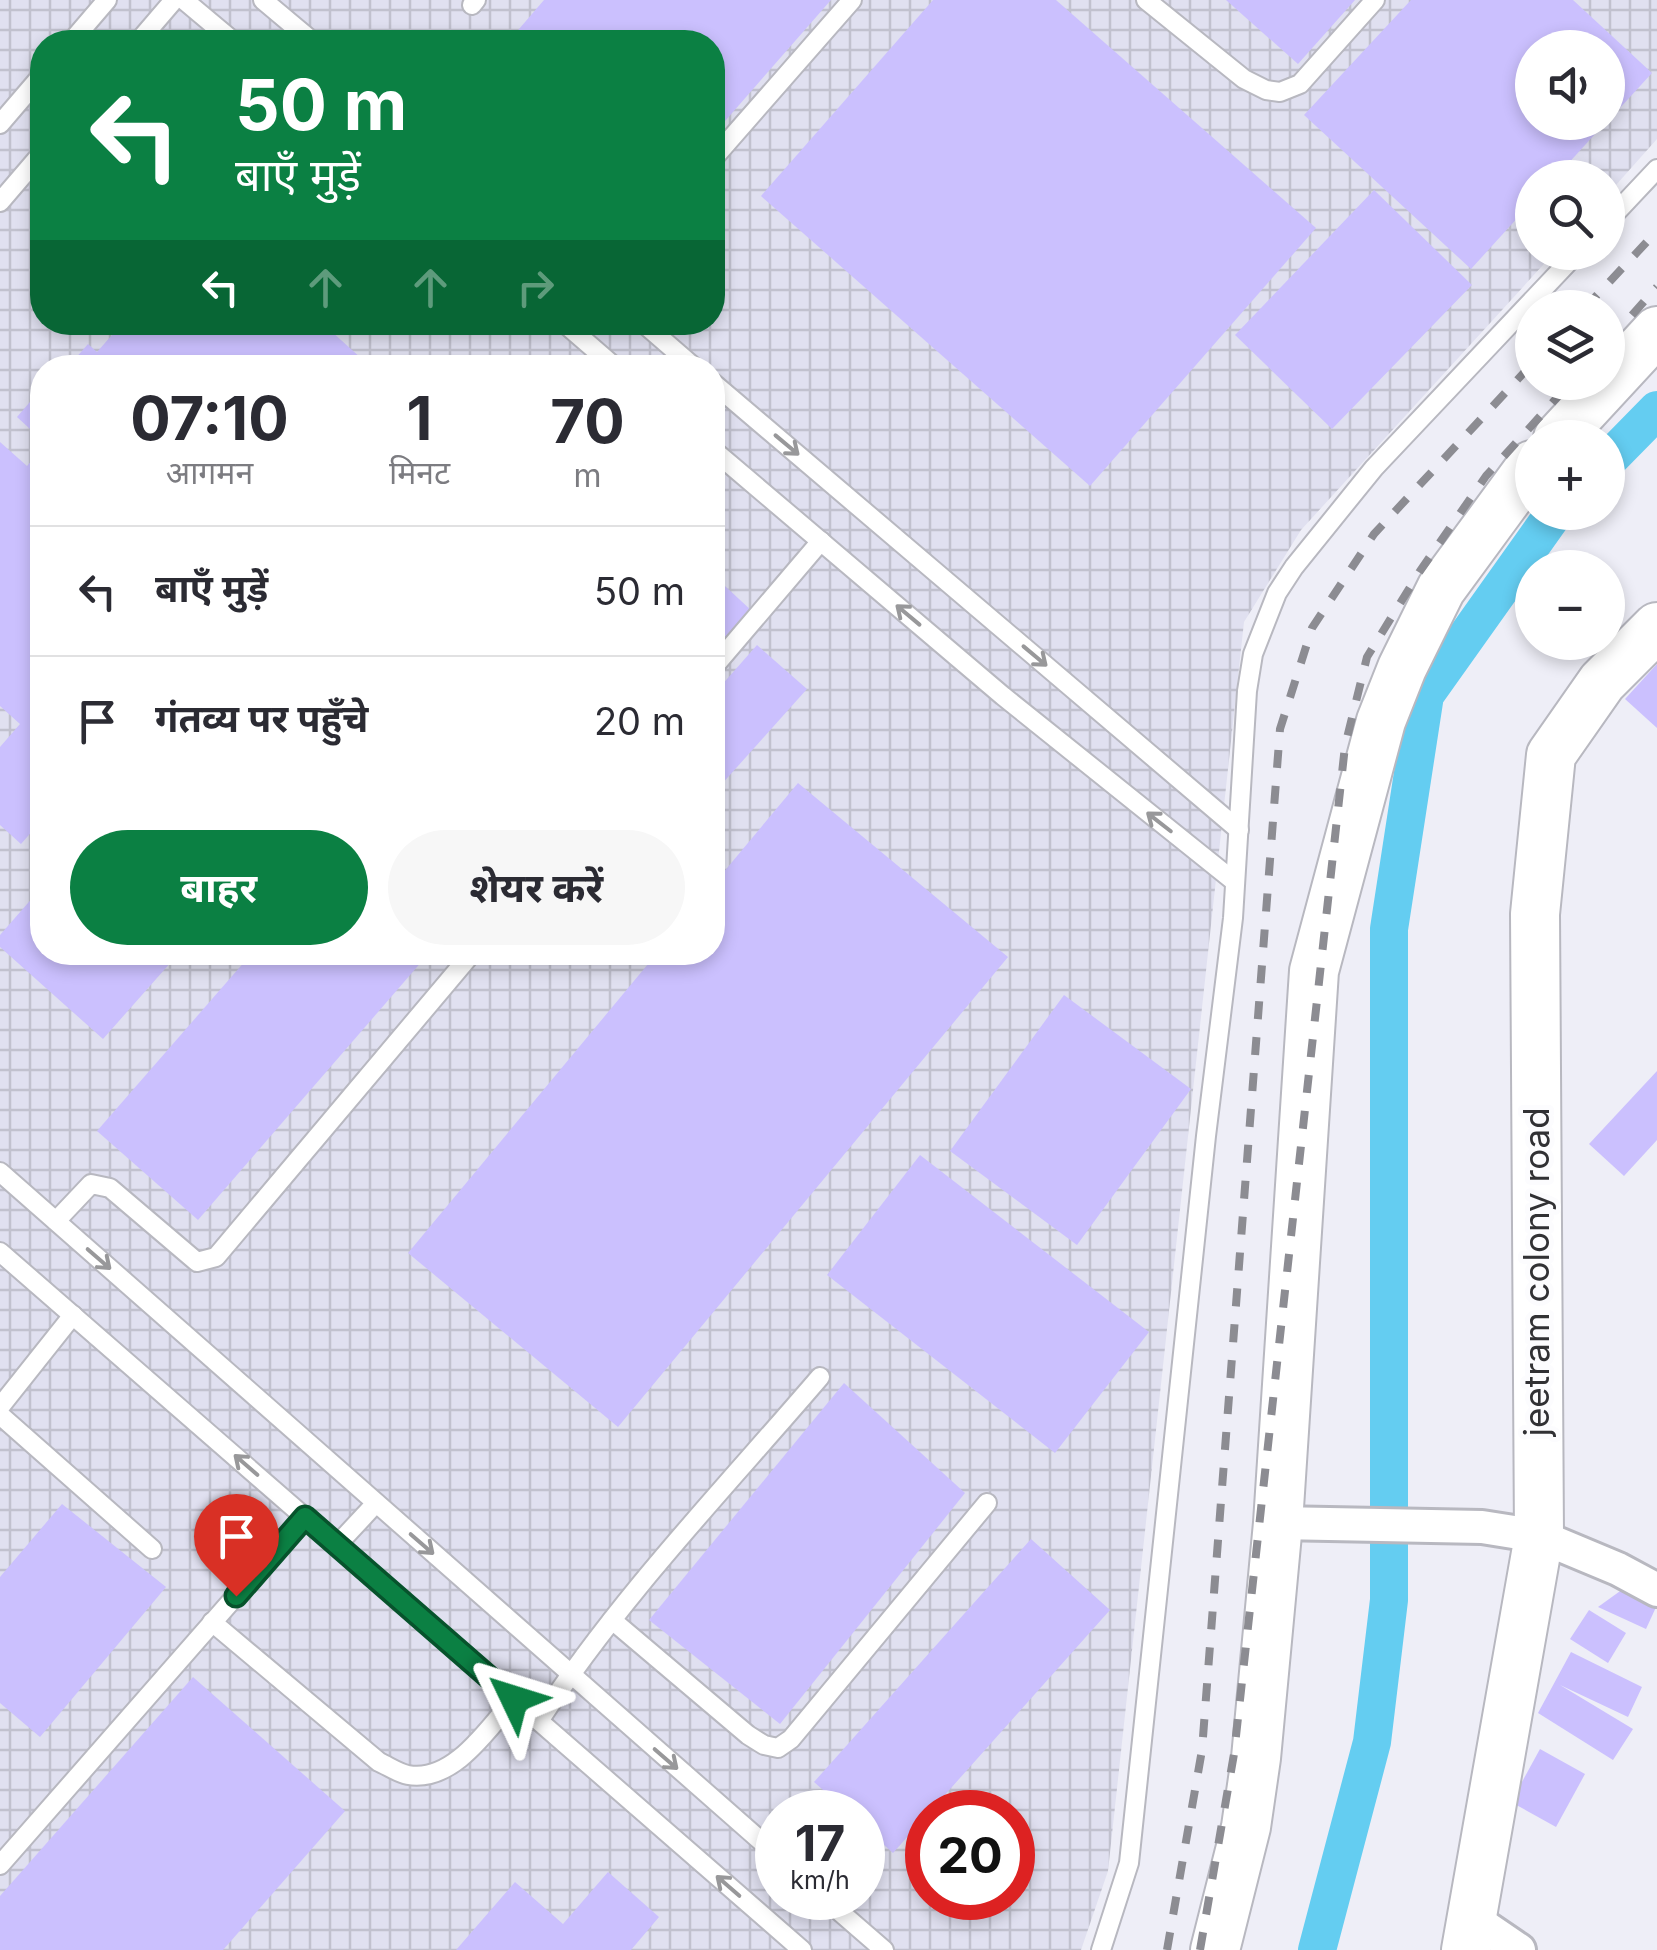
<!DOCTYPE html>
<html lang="hi">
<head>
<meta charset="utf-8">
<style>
	:root { --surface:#fff; --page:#f7f7f7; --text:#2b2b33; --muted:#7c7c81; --line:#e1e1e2; --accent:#0b8043 }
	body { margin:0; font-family:Inter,"Noto Sans Devanagari",sans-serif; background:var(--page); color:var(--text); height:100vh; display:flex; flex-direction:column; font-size:38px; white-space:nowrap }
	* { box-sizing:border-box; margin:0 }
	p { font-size:32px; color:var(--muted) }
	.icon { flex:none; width:55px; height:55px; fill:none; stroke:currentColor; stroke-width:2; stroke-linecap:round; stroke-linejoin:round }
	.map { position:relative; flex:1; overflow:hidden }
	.side { position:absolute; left:30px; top:355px; width:695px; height:610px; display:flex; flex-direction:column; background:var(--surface); border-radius:40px; box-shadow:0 5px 15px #0003 }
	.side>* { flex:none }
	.banner { position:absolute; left:30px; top:30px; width:695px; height:305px; border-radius:40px; box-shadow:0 5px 15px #0003; background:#0b8043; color:#fff; overflow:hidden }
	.buttons { position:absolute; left:1515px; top:30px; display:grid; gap:20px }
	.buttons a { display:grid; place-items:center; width:110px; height:110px; border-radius:50%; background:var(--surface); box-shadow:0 5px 15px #0003; font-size:50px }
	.speed { position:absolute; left:755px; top:1790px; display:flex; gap:20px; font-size:50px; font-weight:700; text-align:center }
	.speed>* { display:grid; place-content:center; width:130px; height:130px; border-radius:50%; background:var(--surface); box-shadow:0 5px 15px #0003; line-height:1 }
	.speed small { font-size:25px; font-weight:400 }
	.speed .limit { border:15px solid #d22; background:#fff; color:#111 }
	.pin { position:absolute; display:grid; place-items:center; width:85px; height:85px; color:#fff; margin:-102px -42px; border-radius:50% 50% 50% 0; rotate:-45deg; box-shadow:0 0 10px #0007 }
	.pin .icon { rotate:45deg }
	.me { position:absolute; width:110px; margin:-55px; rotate:311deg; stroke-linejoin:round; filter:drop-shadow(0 0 8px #0008) }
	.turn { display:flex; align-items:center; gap:35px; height:210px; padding:0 40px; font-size:45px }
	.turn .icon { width:130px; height:130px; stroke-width:2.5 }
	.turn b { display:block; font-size:70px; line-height:85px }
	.lanes { display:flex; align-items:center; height:95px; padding:0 40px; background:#0003; justify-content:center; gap:50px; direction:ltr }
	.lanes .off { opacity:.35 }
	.eta { display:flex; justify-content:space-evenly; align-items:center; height:170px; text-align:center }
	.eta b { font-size:60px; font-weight:700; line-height:70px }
	.action { display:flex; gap:20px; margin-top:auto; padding:20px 40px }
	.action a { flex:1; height:115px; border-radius:60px; background:var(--accent); color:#fff; font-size:40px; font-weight:700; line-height:115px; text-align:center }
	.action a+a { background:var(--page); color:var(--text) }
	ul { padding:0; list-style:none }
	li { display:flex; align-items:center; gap:30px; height:130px; padding:0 40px; border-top:2px solid var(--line) }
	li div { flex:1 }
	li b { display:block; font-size:38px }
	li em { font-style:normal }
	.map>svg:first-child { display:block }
</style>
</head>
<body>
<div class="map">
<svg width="1657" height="1950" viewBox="0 0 1657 1950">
	<defs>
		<pattern id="industrial-grid" width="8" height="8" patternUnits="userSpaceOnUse" patternTransform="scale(2.5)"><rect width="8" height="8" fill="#e0e0f0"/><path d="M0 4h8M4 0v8" fill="none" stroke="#c1c1ce"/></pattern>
	</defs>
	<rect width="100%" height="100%" fill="#eeeef7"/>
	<path fill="url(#industrial-grid)" fill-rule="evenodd" d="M0 0H1657V139L1608 194V178H1532V252L1554 253 1301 530 1244 622 1108 1871 1081 1950H0ZM42 42H712V322H42ZM1532 48H1608V122H1532ZM42 368H712V952H42ZM778 1812H862V1898H778ZM928 1812H1012V1898H928Z"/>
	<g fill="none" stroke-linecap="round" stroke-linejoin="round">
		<g stroke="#64cdf1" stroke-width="38">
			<polyline points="1608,460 1657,410"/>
			<polyline points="1317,1950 1372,1742 1389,1600 1389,929 1425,695 1555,512"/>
		</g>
	</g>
	<g fill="#cbc0fe">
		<polygon points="544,0 831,0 712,136 712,42 521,42 513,36"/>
		<polygon points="933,0 1056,0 1316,228 1090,486 761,196"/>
		<polygon points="1226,0 1355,0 1298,64"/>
		<polygon points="1411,0 1573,0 1652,73 1608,121 1608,48 1532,48 1532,122 1606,122 1555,178 1532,178 1532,202 1471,269 1304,115"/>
		<polygon points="1374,190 1472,285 1332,429 1235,335"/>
		<polygon points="115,322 321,322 372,368 82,368 74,360 88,344 97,352 119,327"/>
		<polygon points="42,388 42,440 17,417"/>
		<polygon points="0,442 27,466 42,449 42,820 21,844 0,825 0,747 20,724 0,706"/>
		<polygon points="712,574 753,612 712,655"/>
		<polygon points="757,645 807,689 712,795 712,696"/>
		<polygon points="1657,664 1657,728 1625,699"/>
		<polygon points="798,783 1008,957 618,1427 408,1253 658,952 712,952 712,886"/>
		<polygon points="42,887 42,952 180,952 103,1039 0,947 0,935"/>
		<polygon points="253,952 430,952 198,1220 97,1131"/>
		<polygon points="1064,995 1191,1089 1077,1245 950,1151"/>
		<polygon points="1657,1071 1657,1140 1624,1176 1589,1144"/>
		<polygon points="920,1155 1149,1332 1055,1453 827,1275"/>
		<polygon points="844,1383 965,1493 780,1724 649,1620"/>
		<polygon points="62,1504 166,1587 40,1737 0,1703 0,1577"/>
		<polygon points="1031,1539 1110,1610 893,1853 862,1825 862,1812 848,1812 814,1782"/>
		<polygon points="1623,1589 1657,1605 1646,1629 1598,1607"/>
		<polygon points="1589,1610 1626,1633 1608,1663 1570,1639"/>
		<polygon points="1571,1652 1642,1687 1628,1717 1560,1685 1633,1729 1613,1760 1538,1713"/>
		<polygon points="193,1677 345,1811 223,1950 0,1950 0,1896"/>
		<polygon points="1540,1749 1585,1774 1556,1827 1511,1802"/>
		<polygon points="608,1872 659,1917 631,1950 456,1950 515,1882 563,1924"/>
	</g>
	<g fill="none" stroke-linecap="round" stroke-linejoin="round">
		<defs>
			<g id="lane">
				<polyline points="184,0 234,42"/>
				<polyline points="263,0 313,42"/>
				<polyline points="1146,0 1244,79 1266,90 1280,92 1300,84 1375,0"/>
				<polyline points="472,5 476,0"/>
				<polyline points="71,42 107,0"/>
				<polyline points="138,42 174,0"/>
				<polyline points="0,124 42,75"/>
				<polyline points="712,160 852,0"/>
				<polyline points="0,202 42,153"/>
				<polyline points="1608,221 1657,169"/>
				<polyline points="563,322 616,368"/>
				<polyline points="642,322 695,368"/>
				<polyline points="712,382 1239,830"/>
				<polyline points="712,449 1003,696 1235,882"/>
				<polyline points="712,669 821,541"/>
				<polyline points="0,1172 778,1856"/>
				<polyline points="56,1221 91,1184 110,1188 197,1262 216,1257 473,952"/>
				<polyline points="0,1252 802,1950"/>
				<polyline points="0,1407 73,1315"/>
				<polyline points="0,1415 152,1549"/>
				<polyline points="337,1545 376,1503"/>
				<polyline points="612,1620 748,1735 764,1745 778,1748 791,1739 987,1503"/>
				<path d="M212 1622 379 1762C388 1766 398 1773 408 1775 453 1783 488 1729 514 1699"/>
				<path d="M539 1721C620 1597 724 1489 820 1377"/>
				<polyline points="0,1865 305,1517"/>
				<polyline points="824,1898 884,1950"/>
				<polyline points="1101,1950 1129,1863 1206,1136 1233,918 1247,691 1253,654 1277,593 1294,567 1374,468 1578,252"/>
			</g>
			<g id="street">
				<polyline points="1278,1523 1482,1527 1539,1536 1618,1569 1657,1590"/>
				<polyline points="1472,1918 1519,1950"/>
			</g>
			<g id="secondary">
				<polyline points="1558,438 1657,331"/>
				<polyline points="1215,1950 1246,1827 1256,1758 1278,1523 1314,971 1381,721 1402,668 1441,589 1532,465"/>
				<polyline points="1466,1950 1539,1536 1535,914 1551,755 1602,682 1657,627"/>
			</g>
		</defs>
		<use href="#lane" stroke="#b8b8c0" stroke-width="22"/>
		<use href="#street" stroke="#b8b8c0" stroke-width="38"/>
		<use href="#secondary" stroke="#b8b8c0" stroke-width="52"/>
		<use href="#lane" stroke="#fff" stroke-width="18"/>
		<use href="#street" stroke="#fff" stroke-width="32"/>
		<use href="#secondary" stroke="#fff" stroke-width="48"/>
		<g stroke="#8c8c92" stroke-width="8" stroke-dasharray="18 18" stroke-linecap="butt">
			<polyline points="1585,308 1657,231"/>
			<polyline points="1608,342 1657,287"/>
			<polyline points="1167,1950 1202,1750 1280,729 1312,628 1374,534 1532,364"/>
			<polyline points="1200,1950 1234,1754 1345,746 1367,657 1420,571 1486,476 1571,382"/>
		</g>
	</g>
	<defs><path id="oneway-shaft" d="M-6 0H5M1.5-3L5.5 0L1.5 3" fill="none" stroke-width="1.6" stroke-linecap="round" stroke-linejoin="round" transform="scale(2.5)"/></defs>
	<g stroke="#98989a">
		<use href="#oneway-shaft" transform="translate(787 445) rotate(40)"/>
		<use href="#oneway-shaft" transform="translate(908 615) rotate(-140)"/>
		<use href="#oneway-shaft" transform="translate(1035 656) rotate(40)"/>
		<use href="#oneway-shaft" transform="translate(1159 822) rotate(-142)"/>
		<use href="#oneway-shaft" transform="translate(99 1259) rotate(41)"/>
		<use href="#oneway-shaft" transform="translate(246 1465) rotate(-139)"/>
		<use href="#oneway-shaft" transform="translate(422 1544) rotate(41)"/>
		<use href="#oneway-shaft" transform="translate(666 1759) rotate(41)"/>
		<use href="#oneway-shaft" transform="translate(728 1886) rotate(-139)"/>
	</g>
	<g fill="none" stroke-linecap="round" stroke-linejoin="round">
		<defs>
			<polyline id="route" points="236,1596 305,1517 514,1699"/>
		</defs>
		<use href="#route" stroke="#07532c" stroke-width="25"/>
		<use href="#route" stroke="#0b8043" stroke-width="18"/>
	</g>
	<g text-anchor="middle" stroke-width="10" stroke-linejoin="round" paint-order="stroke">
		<g font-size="35" fill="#313134" stroke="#fcfcfe">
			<text transform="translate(1537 1272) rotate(-90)" y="12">jeetram colony road</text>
		</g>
	</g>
</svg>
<div class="buttons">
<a><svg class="icon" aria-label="sound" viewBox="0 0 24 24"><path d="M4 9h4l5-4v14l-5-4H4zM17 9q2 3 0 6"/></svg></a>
<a><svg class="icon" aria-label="search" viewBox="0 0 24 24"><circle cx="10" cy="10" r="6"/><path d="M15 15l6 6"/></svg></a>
<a><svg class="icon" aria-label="layers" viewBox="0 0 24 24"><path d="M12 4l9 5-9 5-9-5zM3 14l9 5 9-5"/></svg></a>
<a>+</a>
<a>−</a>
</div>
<div class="speed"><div>17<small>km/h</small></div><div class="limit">20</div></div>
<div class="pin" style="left:236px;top:1596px;background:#d93025"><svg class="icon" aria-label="arrive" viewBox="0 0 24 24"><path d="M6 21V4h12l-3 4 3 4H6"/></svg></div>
<svg class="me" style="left:514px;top:1699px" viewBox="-20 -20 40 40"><path d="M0-17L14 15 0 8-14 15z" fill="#0b8043" stroke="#fff" stroke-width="4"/></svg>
<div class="banner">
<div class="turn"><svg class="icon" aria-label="left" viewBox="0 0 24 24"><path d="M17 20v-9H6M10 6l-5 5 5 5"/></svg><div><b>50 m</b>बाएँ मुड़ें</div></div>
<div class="lanes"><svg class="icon" aria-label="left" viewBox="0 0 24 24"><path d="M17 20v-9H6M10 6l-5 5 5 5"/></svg><svg class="icon off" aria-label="ahead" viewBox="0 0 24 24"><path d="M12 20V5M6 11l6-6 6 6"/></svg><svg class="icon off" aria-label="ahead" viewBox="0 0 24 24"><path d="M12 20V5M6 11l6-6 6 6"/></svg><svg class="icon off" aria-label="right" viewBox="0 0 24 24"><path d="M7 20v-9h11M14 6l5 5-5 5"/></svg></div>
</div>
<section class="side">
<div class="eta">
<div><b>07:10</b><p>आगमन</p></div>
<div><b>1</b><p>मिनट</p></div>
<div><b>70</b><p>m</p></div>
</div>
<ul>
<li><svg class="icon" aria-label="left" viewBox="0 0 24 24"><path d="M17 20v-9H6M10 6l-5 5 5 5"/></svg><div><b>बाएँ मुड़ें</b></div><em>50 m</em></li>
<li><svg class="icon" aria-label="arrive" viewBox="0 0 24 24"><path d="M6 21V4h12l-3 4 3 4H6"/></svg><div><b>गंतव्य पर पहुँचे</b></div><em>20 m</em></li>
</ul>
<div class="action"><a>बाहर</a><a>शेयर करें</a></div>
</section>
</div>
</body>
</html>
